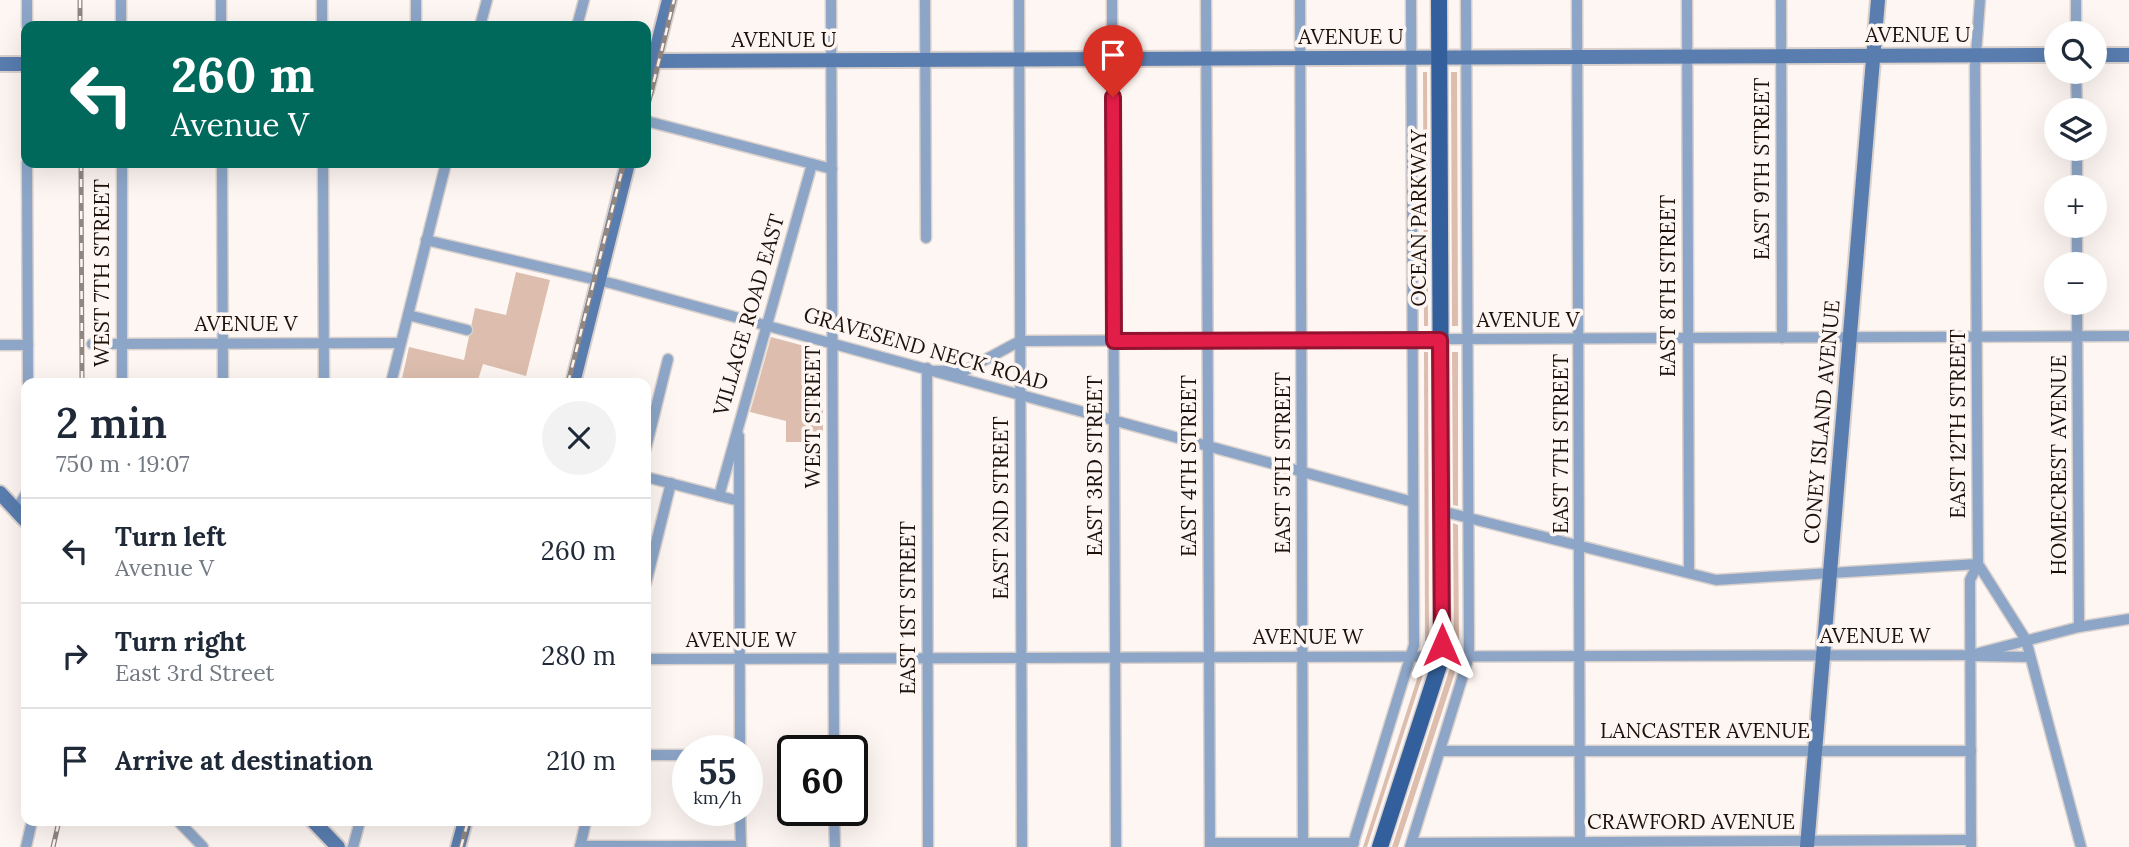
<!DOCTYPE html>
<html lang="en">
<head>
<meta charset="utf-8">
<style>
	:root { --surface:#fff; --page:#f2f2f3; --text:#1f2937; --muted:#747a83; --line:#e0e1e3 }
	body { margin:0; font-family:Lora,serif; background:var(--page); color:var(--text); height:100vh; display:flex; flex-direction:column; font-size:26px; white-space:nowrap }
	* { box-sizing:border-box; margin:0 }
	p { font-size:23px; color:var(--muted) }
	.icon { flex:none; width:38px; height:38px; fill:none; stroke:currentColor; stroke-width:2; stroke-linecap:round; stroke-linejoin:round }
	.map { position:relative; flex:1; overflow:hidden }
	.drawer { position:absolute; left:21px; top:378px; width:630px; height:448px; display:flex; flex-direction:column; background:var(--surface); border-radius:14px; box-shadow:0 7px 28px #0002 }
	.drawer>* { flex:none }
	.banner { position:absolute; left:21px; top:21px; width:630px; height:147px; border-radius:14px; box-shadow:0 7px 28px #0002; background:#00695c; color:#fff; overflow:hidden }
	.tools { position:absolute; left:2044px; top:21px; display:grid; gap:14px }
	.tools a { display:grid; place-items:center; width:63px; height:63px; border-radius:50%; background:var(--surface); box-shadow:0 7px 28px #0002; font-size:35px }
	.speed { position:absolute; left:672px; top:735px; display:flex; gap:14px; font-size:35px; font-weight:700; text-align:center }
	.speed>* { display:grid; place-content:center; width:91px; height:91px; border-radius:50%; background:var(--surface); box-shadow:0 7px 28px #0002; line-height:1 }
	.speed small { font-size:18px; font-weight:400 }
	.speed .limit { border:4px solid #111; border-radius:10px; background:#fff; color:#111 }
	.pin { position:absolute; display:grid; place-items:center; width:60px; height:60px; color:#fff; margin:-72px -30px; border-radius:50% 50% 50% 0; rotate:-45deg; box-shadow:0 0 7px #0007 }
	.pin .icon { rotate:45deg }
	.me { position:absolute; width:77px; margin:-38px; rotate:0deg; stroke-linejoin:round; filter:drop-shadow(0 0 5px #0008) }
	.turn { display:flex; align-items:center; gap:24px; height:147px; padding:0 35px; font-size:32px }
	.turn .icon { width:91px; height:91px; stroke-width:2.5 }
	.turn b { display:block; font-size:49px; line-height:60px }
	.round { display:grid; place-items:center; flex:none; width:74px; height:74px; border-radius:37px; background:var(--page) }
	.head { display:flex; align-items:center; justify-content:space-between; height:119px; padding:0 35px }
	h1 { font-size:42px; font-weight:600; line-height:52px }
	ul { padding:0; list-style:none }
	li { display:flex; align-items:center; gap:21px; height:105px; padding:0 35px; border-top:2px solid var(--line) }
	li div { flex:1 }
	li b { display:block; font-size:26px }
	li em { font-style:normal }
	.map>svg:first-child { display:block }
</style>
</head>
<body>
<div class="map">
<svg width="2129" height="847" viewBox="0 0 2129 847">
	<rect width="100%" height="100%" fill="#fef6f2"/>
	<g fill="#ddbeae">
		<polygon points="1423,72 1427,72 1428,326 1424,326"/>
		<polygon points="1451,72 1457,72 1458,326 1452,326"/>
		<polygon points="516,272 550,280 526,376 483,364 477,383 401,383 409,347 464,360 475,308 506,315"/>
		<polygon points="771,337 823,351 823,438 820,442 786,442 786,421 750,412"/>
		<polygon points="1424,352 1428,352 1429,641 1425,641"/>
		<polygon points="1452,352 1458,352 1458,506 1453,505"/>
		<polygon points="1453,523 1458,525 1459,642 1454,642"/>
		<polygon points="1450,668 1456,669 1398,847 1392,847"/>
		<polygon points="1420,670 1424,671 1367,847 1363,847"/>
	</g>
	<g fill="none" stroke-linecap="round" stroke-linejoin="round">
		<defs>
			<g id="minor">
				<polyline points="27,0 27,26"/>
				<polyline points="121,0 121,26"/>
				<polyline points="221,0 221,26"/>
				<polyline points="322,0 322,26"/>
				<polyline points="416,0 416,26"/>
				<polyline points="831,0 834,751"/>
				<polyline points="925,0 926,238"/>
				<polyline points="1019,0 1022,847"/>
				<polyline points="1112,0 1116,847"/>
				<polyline points="1206,0 1210,847"/>
				<polyline points="1300,0 1303,843"/>
				<polyline points="1577,0 1580,847"/>
				<polyline points="1687,0 1689,573"/>
				<polyline points="1781,0 1782,338"/>
				<polyline points="2076,0 2076,33"/>
				<polyline points="480,26 487,0"/>
				<polyline points="577,26 584,0"/>
				<polyline points="2076,72 2077,110"/>
				<polyline points="646,121 832,169"/>
				<polyline points="2077,149 2077,187"/>
				<polyline points="27,163 28,383"/>
				<polyline points="222,163 223,383"/>
				<polyline points="323,163 324,383"/>
				<polyline points="2077,226 2077,264"/>
				<polyline points="426,240 614,284 1413,502"/>
				<polyline points="2077,303 2079,627"/>
				<polyline points="408,315 467,330"/>
				<polyline points="92,344 400,343"/>
				<polyline points="0,345 28,345"/>
				<polyline points="927,368 928,847"/>
				<polyline points="935,371 966,370 1020,341 2129,336"/>
				<polyline points="122,383 122,163"/>
				<polyline points="391,383 446,163"/>
				<polyline points="739,436 740,751"/>
				<polyline points="646,448 668,359"/>
				<polyline points="646,477 739,501"/>
				<polyline points="719,496 812,164"/>
				<polyline points="16,510 26,494"/>
				<polyline points="1441,511 1716,580 1978,564 2026,640 2081,847"/>
				<polyline points="646,583 671,483"/>
				<polyline points="1975,656 2030,657"/>
				<polyline points="646,659 1971,655 2079,627 2129,619"/>
				<polyline points="1440,751 1971,751"/>
				<polyline points="646,755 688,755"/>
				<polyline points="740,810 741,847"/>
				<polyline points="834,810 835,847"/>
				<polyline points="178,821 203,847"/>
				<polyline points="1210,843 1354,843"/>
				<polyline points="1412,843 1971,840"/>
				<polyline points="580,846 741,846"/>
				<polyline points="26,847 32,821"/>
				<polyline points="353,847 360,821"/>
				<polyline points="580,847 586,821"/>
				<polyline points="1352,847 1414,645 1411,0"/>
				<polyline points="1410,847 1469,656 1466,0"/>
				<polyline points="1971,847 1970,580 1978,564 1975,67 1980,0"/>
			</g>
			<g id="secondary">
				<polyline points="2095,55 2129,55"/>
				<polyline points="646,61 2056,55"/>
				<polyline points="0,64 26,64"/>
				<polyline points="646,91 669,0"/>
				<polyline points="573,383 628,163"/>
				<polyline points="0,493 26,521"/>
				<polyline points="313,821 338,847"/>
				<polyline points="458,847 465,821"/>
				<polyline points="1807,847 1878,0"/>
			</g>
			<polyline id="primary" points="1380,847 1442,656 1439,0"/>
		</defs>
		<use href="#minor" stroke="#dad1cd" stroke-width="13"/>
		<use href="#secondary" stroke="#dad1cd" stroke-width="18"/>
		<use href="#primary" stroke="#dad1cd" stroke-width="19"/>
		<use href="#minor" stroke="#8da6c8" stroke-width="10"/>
		<use href="#secondary" stroke="#597daf" stroke-width="14"/>
		<use href="#primary" stroke="#33609c" stroke-width="16"/>
		<defs>
			<g id="rail">
				<polyline points="80,0 80,20"/>
				<polyline points="646,113 674,0"/>
				<polyline points="81,163 82,383"/>
				<polyline points="568,383 624,163"/>
				<polyline points="53,847 59,821"/>
				<polyline points="461,847 468,821"/>
			</g>
		</defs>
		<use href="#rail" stroke="#918782" stroke-width="5"/>
		<use href="#rail" stroke="#fef6f2" stroke-width="2.5" stroke-dasharray="8" stroke-linecap="butt"/>
	</g>
	<g fill="none" stroke-linecap="round" stroke-linejoin="round">
		<defs>
			<polyline id="route" points="1113,97 1114,341 1440,340 1442,645"/>
		</defs>
		<use href="#route" stroke="#92132f" stroke-width="18"/>
		<use href="#route" stroke="#e11d48" stroke-width="12"/>
	</g>
	<g text-anchor="middle" stroke-width="7" stroke-linejoin="round" paint-order="stroke">
		<g font-size="21" fill="#1d110a" stroke="#fef6f2">
			<text x="1918" y="42">AVENUE U</text>
			<text x="1351" y="44">AVENUE U</text>
			<text x="784" y="47">AVENUE U</text>
			<text transform="translate(1762 169) rotate(-90)" y="7">EAST 9TH STREET</text>
			<text transform="translate(1419 218) rotate(-90)" y="7">OCEAN PARKWAY</text>
			<text transform="translate(102 273) rotate(-90)" y="7">WEST 7TH STREET</text>
			<text transform="translate(1668 286) rotate(-90)" y="7">EAST 8TH STREET</text>
			<text transform="translate(749 315) rotate(-74)" y="7">VILLAGE ROAD EAST</text>
			<text x="1528" y="327">AVENUE V</text>
			<text x="246" y="331">AVENUE V</text>
			<text transform="translate(926 349) rotate(16)" y="7">GRAVESEND NECK ROAD</text>
			<text transform="translate(813 417) rotate(-90)" y="7">WEST STREET</text>
			<text transform="translate(1822 422) rotate(-85)" y="7">CONEY ISLAND AVENUE</text>
			<text transform="translate(1958 424) rotate(-90)" y="7">EAST 12TH STREET</text>
			<text transform="translate(1561 444) rotate(-90)" y="7">EAST 7TH STREET</text>
			<text transform="translate(1283 463) rotate(-90)" y="7">EAST 5TH STREET</text>
			<text transform="translate(2059 465) rotate(-90)" y="7">HOMECREST AVENUE</text>
			<text transform="translate(1095 466) rotate(-90)" y="7">EAST 3RD STREET</text>
			<text transform="translate(1189 466) rotate(-90)" y="7">EAST 4TH STREET</text>
			<text transform="translate(1001 508) rotate(-90)" y="7">EAST 2ND STREET</text>
			<text transform="translate(908 608) rotate(-90)" y="7">EAST 1ST STREET</text>
			<text x="1875" y="643">AVENUE W</text>
			<text x="1308" y="644">AVENUE W</text>
			<text x="741" y="647">AVENUE W</text>
			<text x="1705" y="738">LANCASTER AVENUE</text>
			<text x="1691" y="829">CRAWFORD AVENUE</text>
		</g>
	</g>
</svg>
<div class="tools">
<a><svg class="icon" aria-label="search" viewBox="0 0 24 24"><circle cx="10" cy="10" r="6"/><path d="M15 15l6 6"/></svg></a>
<a><svg class="icon" aria-label="layers" viewBox="0 0 24 24"><path d="M12 4l9 5-9 5-9-5zM3 14l9 5 9-5"/></svg></a>
<a>+</a>
<a>−</a>
</div>
<div class="speed"><div>55<small>km/h</small></div><div class="limit">60</div></div>
<div class="pin" style="left:1113px;top:97px;background:#d93025"><svg class="icon" aria-label="arrive" viewBox="0 0 24 24"><path d="M6 21V4h12l-3 4 3 4H6"/></svg></div>
<svg class="me" style="left:1442px;top:645px" viewBox="-20 -20 40 40"><path d="M0-17L14 15 0 8-14 15z" fill="#e11d48" stroke="#fff" stroke-width="4"/></svg>
<div class="banner">
<div class="turn"><svg class="icon" aria-label="left" viewBox="0 0 24 24"><path d="M17 20v-9H6M10 6l-5 5 5 5"/></svg><div><b>260 m</b>Avenue V</div></div>
</div>
<section class="drawer">
<div class="head"><div><h1>2 min</h1><p>750 m · 19:07</p></div><a class="round"><svg class="icon" aria-label="close" viewBox="0 0 24 24"><path d="M6 6l12 12M18 6L6 18"/></svg></a></div>
<ul>
<li><svg class="icon" aria-label="left" viewBox="0 0 24 24"><path d="M17 20v-9H6M10 6l-5 5 5 5"/></svg><div><b>Turn left</b><p>Avenue V</p></div><em>260 m</em></li>
<li><svg class="icon" aria-label="right" viewBox="0 0 24 24"><path d="M7 20v-9h11M14 6l5 5-5 5"/></svg><div><b>Turn right</b><p>East 3rd Street</p></div><em>280 m</em></li>
<li><svg class="icon" aria-label="arrive" viewBox="0 0 24 24"><path d="M6 21V4h12l-3 4 3 4H6"/></svg><div><b>Arrive at destination</b></div><em>210 m</em></li>
</ul>
</section>
</div>
</body>
</html>
